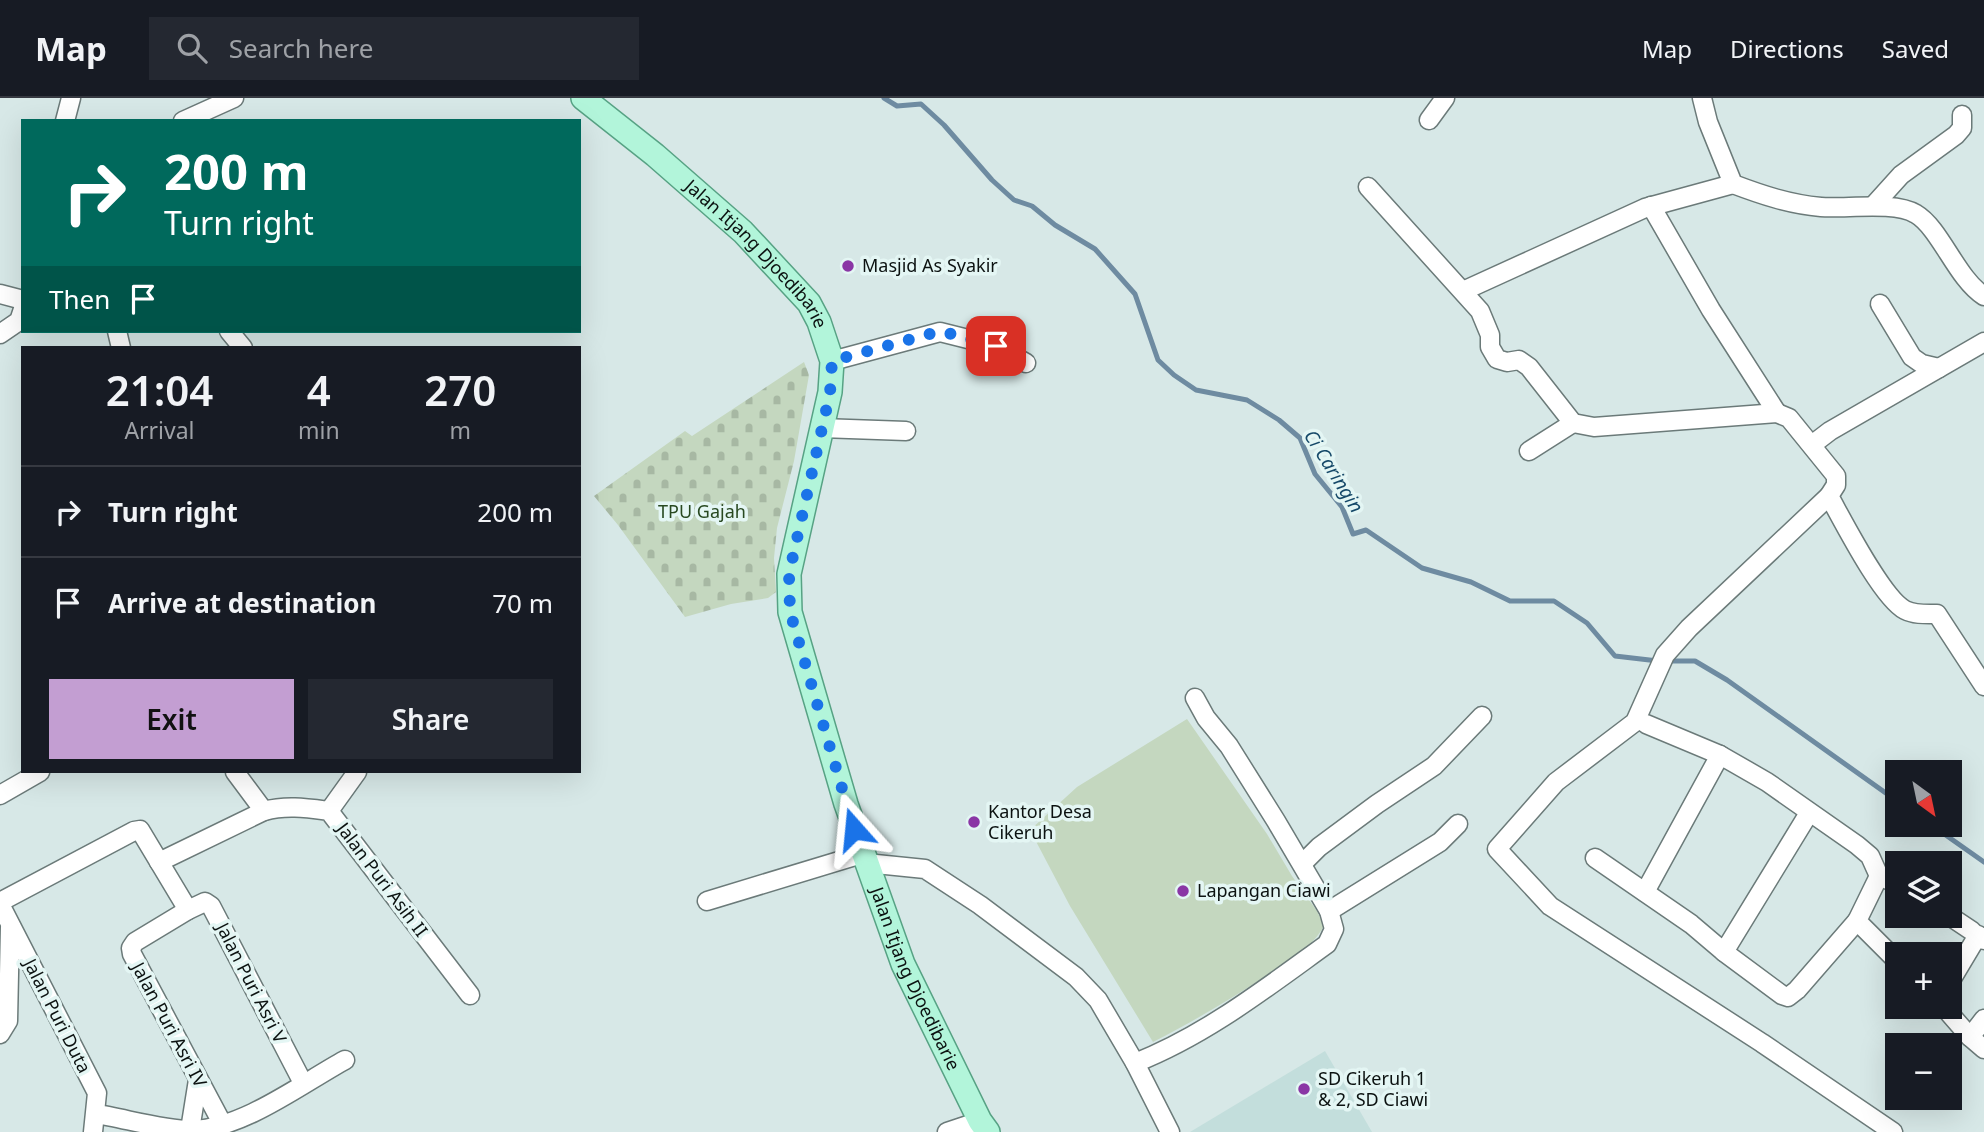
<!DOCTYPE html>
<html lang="en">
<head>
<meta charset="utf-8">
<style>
	:root { --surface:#171b24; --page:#242831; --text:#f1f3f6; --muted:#9ea1a6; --line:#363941; --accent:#c39ed2 }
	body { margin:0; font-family:"Noto Sans",sans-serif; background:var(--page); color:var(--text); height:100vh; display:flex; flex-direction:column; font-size:26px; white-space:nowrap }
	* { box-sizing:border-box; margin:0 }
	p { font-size:23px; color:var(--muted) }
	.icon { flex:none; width:38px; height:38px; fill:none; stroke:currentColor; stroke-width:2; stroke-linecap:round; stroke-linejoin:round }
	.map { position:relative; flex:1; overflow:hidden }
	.drawer { position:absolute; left:21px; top:248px; width:560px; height:427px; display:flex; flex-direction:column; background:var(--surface); border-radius:0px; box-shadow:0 7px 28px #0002 }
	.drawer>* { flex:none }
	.hud { position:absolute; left:21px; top:21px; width:560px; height:214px; border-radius:0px; box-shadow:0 7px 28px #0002; background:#00695c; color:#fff; overflow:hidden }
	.needle { width:46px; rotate:147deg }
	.controls { position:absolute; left:1885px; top:662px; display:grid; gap:14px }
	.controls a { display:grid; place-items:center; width:77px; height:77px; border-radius:0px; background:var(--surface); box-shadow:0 7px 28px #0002; font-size:35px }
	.pin { position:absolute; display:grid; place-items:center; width:60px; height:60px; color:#fff; margin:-30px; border-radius:14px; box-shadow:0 4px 10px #0006 }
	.me { position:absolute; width:77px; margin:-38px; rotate:342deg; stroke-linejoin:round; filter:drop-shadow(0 0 5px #0008) }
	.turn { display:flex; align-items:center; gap:24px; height:147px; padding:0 28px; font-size:32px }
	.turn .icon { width:91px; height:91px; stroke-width:2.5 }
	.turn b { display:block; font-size:49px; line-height:60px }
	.then { display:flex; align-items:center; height:66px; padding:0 28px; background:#0003; gap:14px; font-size:26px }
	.eta { display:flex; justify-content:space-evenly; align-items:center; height:119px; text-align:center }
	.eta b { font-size:42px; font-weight:600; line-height:49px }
	.button { display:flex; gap:14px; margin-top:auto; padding:14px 28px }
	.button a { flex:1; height:80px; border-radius:0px; background:var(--accent); color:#111; font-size:28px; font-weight:600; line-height:80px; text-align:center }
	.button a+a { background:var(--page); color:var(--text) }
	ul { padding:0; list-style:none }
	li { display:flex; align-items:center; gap:21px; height:91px; padding:0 28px; border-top:2px solid var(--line) }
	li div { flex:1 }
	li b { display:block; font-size:26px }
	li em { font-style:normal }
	header { display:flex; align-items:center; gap:42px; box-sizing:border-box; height:98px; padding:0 35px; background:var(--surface); border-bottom:2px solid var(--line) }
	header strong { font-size:33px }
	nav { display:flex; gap:38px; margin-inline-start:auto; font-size:24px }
	.search { width:490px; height:63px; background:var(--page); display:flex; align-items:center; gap:18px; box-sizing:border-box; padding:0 24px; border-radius:0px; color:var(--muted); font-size:26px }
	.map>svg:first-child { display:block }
</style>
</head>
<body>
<header>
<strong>Map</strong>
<div class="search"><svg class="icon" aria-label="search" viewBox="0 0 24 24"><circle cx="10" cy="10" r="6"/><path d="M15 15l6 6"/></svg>Search here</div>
<nav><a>Map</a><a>Directions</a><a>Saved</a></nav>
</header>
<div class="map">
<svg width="1984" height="1034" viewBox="0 0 1984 1034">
	<defs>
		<pattern id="cemetery-stones" width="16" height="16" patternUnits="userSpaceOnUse" patternTransform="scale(1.75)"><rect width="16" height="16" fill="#c4d7bf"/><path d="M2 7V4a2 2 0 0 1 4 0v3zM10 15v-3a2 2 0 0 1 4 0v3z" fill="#a7b8a3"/></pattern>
	</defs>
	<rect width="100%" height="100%" fill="#d7e8e7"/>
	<polygon fill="#c3dedc" points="1325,953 1372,1034 1190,1034"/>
	<polygon fill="url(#cemetery-stones)" points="804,264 809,277 794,363 777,430 774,460 776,494 768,500 731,506 685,519 618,427 594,398 685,333 692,338"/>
	<path fill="#c4d7bf" d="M1187 621 1267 736 1292 778 1317 813 1324 828C1312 849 1295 858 1276 871 1236 898 1196 922 1153 944L1070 808 1030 732 1077 689Z"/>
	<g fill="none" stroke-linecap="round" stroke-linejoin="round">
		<g stroke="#6e8ba1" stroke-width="5">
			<polyline points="884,0 897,8 921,6 944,27 992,82 1014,102 1032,108 1055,127 1095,151 1135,196 1158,262 1174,277 1196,292 1247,302 1279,322 1300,340 1315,376 1342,409 1353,436 1366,432 1422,470 1471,484 1510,503 1554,503 1587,525 1615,558 1658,563"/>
			<polyline points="1668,563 1695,563 1727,582 1897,703"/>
			<polyline points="1930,726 1984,764"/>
		</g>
		<defs>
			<g id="minor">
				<path d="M1702 0 1708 24 1733 86C1762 97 1789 106 1821 109 1845 111 1895 103 1916 116 1940 130 1957 181 1984 198"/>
				<polyline points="1429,22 1445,0"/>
				<polyline points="65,23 71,0"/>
				<polyline points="183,23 234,0"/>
				<path d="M1368 89 1480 213 1490 237V249L1497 261 1507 264 1519 262 1529 269 1573 325 1594 329 1777 315 1789 320 1836 378V387L1829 398C1843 423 1882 500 1905 512 1915 517 1927 516 1937 516L1984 588"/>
				<polyline points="1651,108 1711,212 1777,315"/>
				<polyline points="1873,108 1901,77 1956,37 1962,30 1962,17"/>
				<polyline points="1463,193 1645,110 1733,86"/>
				<polyline points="0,196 23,202"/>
				<polyline points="1880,206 1912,259 1922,266 1939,270"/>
				<polyline points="117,233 121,250"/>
				<polyline points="229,233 243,250"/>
				<polyline points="0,236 19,223 23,211"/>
				<polyline points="832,263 940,234 996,248 1026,265"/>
				<polyline points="821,330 906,333"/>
				<polyline points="1813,346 1830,333 1984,244"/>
				<polyline points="1529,353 1573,325"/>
				<polyline points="1829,398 1689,530 1665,557 1635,624 1556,684 1497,751 1550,808 1762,945 1893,1034"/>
				<polyline points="1646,626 1720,657"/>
				<polyline points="235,674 264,713"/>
				<polyline points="0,697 40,674"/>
				<polyline points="329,713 357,674"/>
				<polyline points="1595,760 1691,826 1724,854 1809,715"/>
				<path d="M159 764 264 713C286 707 306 710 329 713L470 897"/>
				<polyline points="866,765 925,771 980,807 1076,879 1098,902 1135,965 1170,1034"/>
				<polyline points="1302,766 1319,749 1377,706 1434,668 1482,618"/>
				<polyline points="1879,778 1897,786"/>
				<polyline points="1645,794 1720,657 1767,684 1857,747 1870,758 1879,778 1857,823 1897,863"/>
				<polyline points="707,803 862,756"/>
				<polyline points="0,804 134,733 140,732 188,812"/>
				<polyline points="0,806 97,995 93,1034"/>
				<polyline points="1329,813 1440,744 1458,726"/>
				<polyline points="1948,817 1972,833"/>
				<polyline points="1724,854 1782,897 1788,899 1797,892 1857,823"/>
				<polyline points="1950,884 1978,837 1984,842"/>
				<polyline points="1943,908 1970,939 1984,951"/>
				<polyline points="0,936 8,923 10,829"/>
				<polyline points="1970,939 1984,921"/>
				<path d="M1135 965C1206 937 1266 890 1327 846L1334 831 1329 813 1276 723 1229 648 1206 620 1195 600"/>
				<path d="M96 1016C123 1020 168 1033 193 1032 244 1030 301 986 345 962"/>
				<polyline points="223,1027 132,856 131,850 135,844 188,812 205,804 211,808 303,985"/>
				<polyline points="190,1032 198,982"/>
				<polyline points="947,1034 980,1023"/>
			</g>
			<g id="major">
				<path id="s1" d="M583 0 655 57 743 134 809 205 819 224 832 263 830 294 789 476 790 514 846 706 903 866 980 1023 988 1034"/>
			</g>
		</defs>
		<use href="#minor" stroke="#6b7a79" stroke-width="21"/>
		<use href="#major" stroke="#57a284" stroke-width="26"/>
		<use href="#minor" stroke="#fff" stroke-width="18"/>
		<use href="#major" stroke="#b2f5da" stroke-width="23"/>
	</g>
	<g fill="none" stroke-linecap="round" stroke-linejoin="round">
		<polyline stroke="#1a73e8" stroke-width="12" stroke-dasharray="0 21.6" points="854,731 790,514 789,476 830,295 832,263 940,233 996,248"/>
	</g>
	<g fill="#8a36a5" stroke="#e4f6f4" stroke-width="2.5">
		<circle cx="848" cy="168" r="7"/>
		<circle cx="974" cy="724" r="7"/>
		<circle cx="1183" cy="793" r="7"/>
		<circle cx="1304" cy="991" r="7"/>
	</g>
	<g text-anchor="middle" stroke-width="7" stroke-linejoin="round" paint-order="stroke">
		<g font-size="18" fill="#0c1211" stroke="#e4f6f4">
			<text dy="6" stroke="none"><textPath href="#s1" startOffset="234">Jalan Itjang Djoedibarie</textPath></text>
			<text transform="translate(382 782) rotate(53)" y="6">Jalan Puri Asih II</text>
			<text dy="6" stroke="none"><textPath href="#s1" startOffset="1012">Jalan Itjang Djoedibarie</textPath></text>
			<text transform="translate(251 885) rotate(63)" y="6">Jalan Puri Asri V</text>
			<text transform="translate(57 918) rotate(63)" y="6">Jalan Puri Duta</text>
			<text transform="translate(169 927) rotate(62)" y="6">Jalan Puri Asri IV</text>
		</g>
		<g font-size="18" fill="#0c1211" stroke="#e4f6f4" text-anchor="start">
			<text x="862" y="174">Masjid As Syakir</text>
			<text x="988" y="720">Kantor Desa<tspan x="988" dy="21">Cikeruh</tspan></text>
			<text x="1197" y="799">Lapangan Ciawi</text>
			<text x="1318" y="987">SD Cikeruh 1<tspan x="1318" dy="21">&amp; 2, SD Ciawi</tspan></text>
		</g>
		<g font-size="18" fill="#284921" stroke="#e4f6f4">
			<text x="702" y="420">TPU Gajah</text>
		</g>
		<g font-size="19" font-style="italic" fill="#164969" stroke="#e4f6f4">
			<text transform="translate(1334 373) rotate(58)" y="7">Ci Caringin</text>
		</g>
	</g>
</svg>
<div class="controls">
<a><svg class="needle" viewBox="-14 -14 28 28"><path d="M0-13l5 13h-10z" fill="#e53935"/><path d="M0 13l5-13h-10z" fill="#9ea1a6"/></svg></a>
<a><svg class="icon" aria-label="layers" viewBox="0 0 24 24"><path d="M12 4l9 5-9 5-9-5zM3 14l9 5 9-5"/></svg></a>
<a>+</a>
<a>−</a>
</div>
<div class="pin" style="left:996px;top:248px;background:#d93025"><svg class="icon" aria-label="arrive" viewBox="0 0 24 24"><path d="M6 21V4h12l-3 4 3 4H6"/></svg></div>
<svg class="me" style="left:854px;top:731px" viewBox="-20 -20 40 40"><path d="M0-17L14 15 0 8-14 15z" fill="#1a73e8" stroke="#fff" stroke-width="4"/></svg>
<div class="hud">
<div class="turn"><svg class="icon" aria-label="right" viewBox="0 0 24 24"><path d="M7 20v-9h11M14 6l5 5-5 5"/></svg><div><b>200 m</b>Turn right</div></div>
<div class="then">Then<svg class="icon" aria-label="arrive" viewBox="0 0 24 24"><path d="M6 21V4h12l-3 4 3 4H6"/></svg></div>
</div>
<section class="drawer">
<div class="eta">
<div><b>21:04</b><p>Arrival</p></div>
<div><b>4</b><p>min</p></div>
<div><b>270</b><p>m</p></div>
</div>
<ul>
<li><svg class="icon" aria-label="right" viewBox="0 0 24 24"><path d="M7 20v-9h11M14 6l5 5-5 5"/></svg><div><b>Turn right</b></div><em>200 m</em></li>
<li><svg class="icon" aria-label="arrive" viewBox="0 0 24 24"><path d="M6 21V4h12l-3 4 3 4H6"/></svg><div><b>Arrive at destination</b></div><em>70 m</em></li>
</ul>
<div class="button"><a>Exit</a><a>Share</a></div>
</section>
</div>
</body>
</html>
